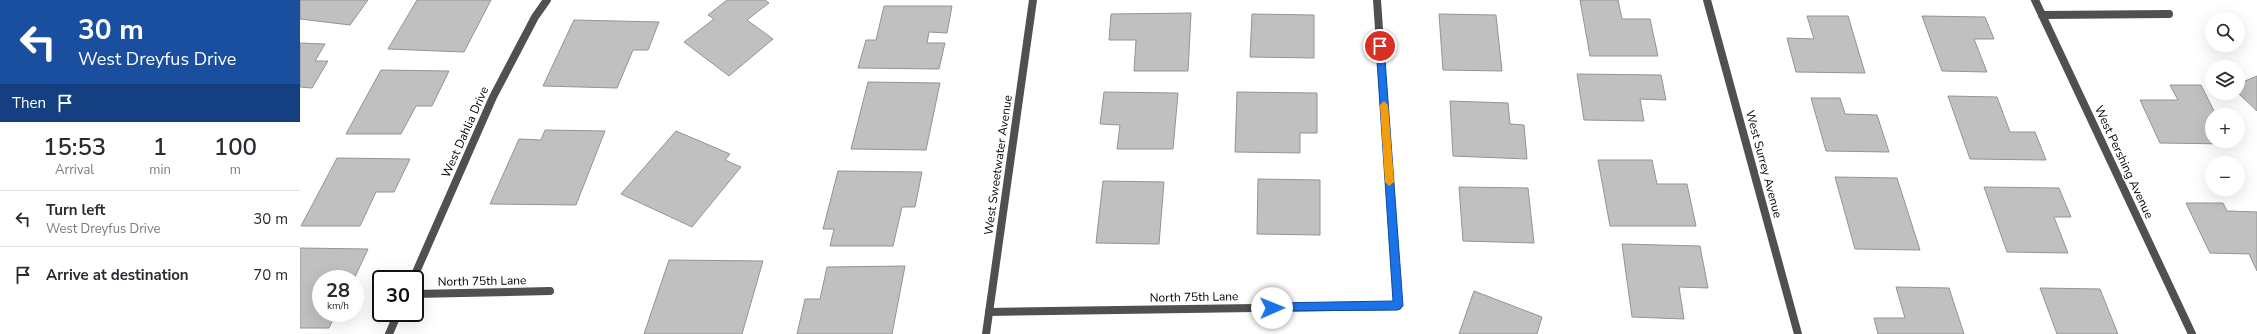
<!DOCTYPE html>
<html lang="en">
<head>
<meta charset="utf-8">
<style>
	:root { --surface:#fff; --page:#f2f2f3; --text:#2b2b33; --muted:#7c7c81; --line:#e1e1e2 }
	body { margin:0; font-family:"Nunito Sans",sans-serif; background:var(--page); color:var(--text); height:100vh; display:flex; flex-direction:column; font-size:15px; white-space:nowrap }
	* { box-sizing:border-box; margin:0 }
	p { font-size:13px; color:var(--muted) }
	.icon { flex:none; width:22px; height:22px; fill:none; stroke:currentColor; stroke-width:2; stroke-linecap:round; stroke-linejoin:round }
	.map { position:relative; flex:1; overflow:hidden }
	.drawer { display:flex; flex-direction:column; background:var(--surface); width:300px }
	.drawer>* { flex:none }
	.top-card { background:#1a4fa0; color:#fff; overflow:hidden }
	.fabs { position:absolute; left:1905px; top:12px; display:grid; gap:8px }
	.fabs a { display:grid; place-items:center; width:40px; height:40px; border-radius:50%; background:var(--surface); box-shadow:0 4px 16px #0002; font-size:20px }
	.speed { position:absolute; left:12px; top:270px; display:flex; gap:8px; font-size:20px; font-weight:700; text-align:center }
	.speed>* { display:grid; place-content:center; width:52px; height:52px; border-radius:50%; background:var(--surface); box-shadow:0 4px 16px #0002; line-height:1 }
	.speed small { font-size:10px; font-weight:400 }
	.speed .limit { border:2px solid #111; border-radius:6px; background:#fff; color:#111 }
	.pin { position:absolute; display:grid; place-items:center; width:34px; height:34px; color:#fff; margin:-17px; border:2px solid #fff; border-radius:50%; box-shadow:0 1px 4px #0007 }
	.me { position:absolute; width:44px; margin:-22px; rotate:89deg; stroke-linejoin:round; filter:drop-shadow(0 0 3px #0008) }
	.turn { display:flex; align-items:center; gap:14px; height:84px; padding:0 12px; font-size:18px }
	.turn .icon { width:52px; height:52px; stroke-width:2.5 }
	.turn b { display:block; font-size:28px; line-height:34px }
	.then { display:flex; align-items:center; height:38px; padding:0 12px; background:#0003; gap:8px; font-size:15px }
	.eta { display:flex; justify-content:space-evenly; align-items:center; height:68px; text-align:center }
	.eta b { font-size:24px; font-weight:600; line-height:28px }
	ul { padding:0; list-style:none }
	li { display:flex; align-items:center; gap:12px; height:56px; padding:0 12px; border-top:1px solid var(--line) }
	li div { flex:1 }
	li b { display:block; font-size:15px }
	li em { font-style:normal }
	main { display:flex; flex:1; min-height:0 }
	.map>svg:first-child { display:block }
</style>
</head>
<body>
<main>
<section class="drawer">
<div class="top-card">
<div class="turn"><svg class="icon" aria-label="left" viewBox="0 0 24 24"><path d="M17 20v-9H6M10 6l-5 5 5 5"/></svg><div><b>30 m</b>West Dreyfus Drive</div></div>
<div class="then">Then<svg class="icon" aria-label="arrive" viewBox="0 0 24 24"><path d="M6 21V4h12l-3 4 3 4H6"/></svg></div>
</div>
<div class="eta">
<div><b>15:53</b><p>Arrival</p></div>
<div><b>1</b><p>min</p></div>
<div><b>100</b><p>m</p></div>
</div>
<ul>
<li><svg class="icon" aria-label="left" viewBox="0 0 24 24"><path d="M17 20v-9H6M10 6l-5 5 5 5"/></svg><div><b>Turn left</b><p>West Dreyfus Drive</p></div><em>30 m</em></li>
<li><svg class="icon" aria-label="arrive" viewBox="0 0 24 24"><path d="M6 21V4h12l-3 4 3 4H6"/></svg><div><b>Arrive at destination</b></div><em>70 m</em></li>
</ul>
</section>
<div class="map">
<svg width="1957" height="334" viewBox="0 0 1957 334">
	<rect width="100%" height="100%" fill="#fff"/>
	<g fill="#c0c0c0" stroke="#949494">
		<polygon points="0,0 68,0 50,25 0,19"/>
		<polygon points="117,0 191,0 164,52 88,49"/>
		<polygon points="427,0 465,0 469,3 447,20 473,39 429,76 384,42 414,19 408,15"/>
		<polygon points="1280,0 1318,0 1322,19 1350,19 1358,56 1290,56"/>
		<polygon points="584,6 652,6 647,33 629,32 627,43 645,43 639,69 558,68 566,40 576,40"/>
		<polygon points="891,13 888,71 834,71 836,40 809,40 811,14"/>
		<polygon points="952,14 1014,15 1014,58 950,57"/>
		<polygon points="1139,14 1196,15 1202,71 1143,70"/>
		<polygon points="1507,16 1548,16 1565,73 1496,72 1487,38 1514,39"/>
		<polygon points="1622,16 1685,17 1694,39 1674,39 1687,72 1642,71"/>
		<polygon points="274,20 359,22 348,50 333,50 317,88 243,86"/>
		<polygon points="0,43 25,44 15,61 28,61 12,88 0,87"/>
		<polygon points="81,70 149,71 132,106 116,106 101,134 46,134"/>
		<polygon points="1277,74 1361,75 1366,100 1340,99 1344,121 1284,120"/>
		<polygon points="1957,76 1957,111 1938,93 1938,84"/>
		<polygon points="568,82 640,83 626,150 551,149"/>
		<polygon points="1870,85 1901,85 1916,115 1912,115 1912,141 1930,141 1931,144 1860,143 1840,100 1878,100"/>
		<polygon points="804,92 878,93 873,149 817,149 820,125 800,124"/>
		<polygon points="937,92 1017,93 1017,133 1000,133 1000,153 935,152"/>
		<polygon points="1648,96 1697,97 1710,132 1735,132 1746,160 1670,159"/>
		<polygon points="1511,98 1540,98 1545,114 1577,115 1589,152 1526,151"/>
		<polygon points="1150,101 1208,103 1210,124 1224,125 1227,159 1153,156"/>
		<polygon points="245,130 305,131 276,205 190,204 219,139 241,140"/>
		<polygon points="376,131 430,154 425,160 441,167 392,227 321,194"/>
		<polygon points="37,158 110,159 94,192 76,192 60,226 1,226"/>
		<polygon points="1298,160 1352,160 1357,184 1387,184 1396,226 1310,226"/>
		<polygon points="538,171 622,172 615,207 602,207 593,246 530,246 534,229 523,229"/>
		<polygon points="1535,177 1597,178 1620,250 1555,249"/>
		<polygon points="958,179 1020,180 1020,235 957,234"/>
		<polygon points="803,181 864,182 859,244 796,243"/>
		<polygon points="1159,187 1228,188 1234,243 1163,241"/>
		<polygon points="1684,187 1759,188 1771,217 1754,217 1768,253 1707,252"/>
		<polygon points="1886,203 1923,203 1927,211 1957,212 1957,271 1949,254 1910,253"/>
		<polygon points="1322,244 1400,246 1408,288 1379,287 1384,319 1332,317"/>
		<polygon points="0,248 68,249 54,279 21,279 21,313 36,313 29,328 0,328"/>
		<polygon points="369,260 463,261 442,334 344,334"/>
		<polygon points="605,266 592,334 497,334 505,299 520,299 527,267"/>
		<polygon points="1596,287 1649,288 1664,334 1578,334 1574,318 1605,318"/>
		<polygon points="1740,288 1800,289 1818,334 1757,334"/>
		<polygon points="1174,291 1242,317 1237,334 1159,334"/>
	</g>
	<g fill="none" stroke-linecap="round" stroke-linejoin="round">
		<g stroke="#505050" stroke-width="8">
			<polyline points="1407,0 1498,334"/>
			<polyline points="1735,0 1892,334"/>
			<polyline points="1742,15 1869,14"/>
			<polyline points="113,279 193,97 235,17 247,0"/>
			<polyline points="115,294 250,291"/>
			<polyline points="689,312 1098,306 1077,0"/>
			<polyline points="89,334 98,313"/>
		</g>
		<polyline stroke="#505050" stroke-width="8" points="686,334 733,0"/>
	</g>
	<polygon fill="#1a73e8" stroke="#114b97" points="1080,42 1084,46 1103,306 1098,310 969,311 968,308 972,303 1093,301 1076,46"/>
	<polygon fill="#f59e0b" points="1084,101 1088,105 1094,182 1089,186 1085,182 1080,105"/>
	<g text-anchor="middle" stroke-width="3.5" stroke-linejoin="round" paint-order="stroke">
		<g font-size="12" fill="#000" stroke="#fff">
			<text transform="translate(165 132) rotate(-66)" y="4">West Dahlia Drive</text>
			<text transform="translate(1824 162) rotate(65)" y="4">West Pershing Avenue</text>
			<text transform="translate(1464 164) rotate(75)" y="4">West Surrey Avenue</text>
			<text transform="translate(698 165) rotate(-82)" y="4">West Sweetwater Avenue</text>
			<text transform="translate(182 281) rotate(-1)" y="4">North 75th Lane</text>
			<text transform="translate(894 297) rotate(-1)" y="4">North 75th Lane</text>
		</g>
	</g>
</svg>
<div class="fabs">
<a><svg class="icon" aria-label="search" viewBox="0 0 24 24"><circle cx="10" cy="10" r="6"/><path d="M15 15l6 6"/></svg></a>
<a><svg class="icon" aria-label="layers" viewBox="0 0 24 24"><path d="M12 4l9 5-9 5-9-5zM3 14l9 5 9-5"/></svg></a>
<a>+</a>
<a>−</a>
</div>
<div class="speed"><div>28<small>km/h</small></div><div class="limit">30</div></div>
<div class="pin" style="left:1080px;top:46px;background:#d93025"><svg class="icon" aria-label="arrive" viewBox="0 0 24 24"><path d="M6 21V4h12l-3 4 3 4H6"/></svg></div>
<svg class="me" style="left:972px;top:308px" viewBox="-20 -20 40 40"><circle r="19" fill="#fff"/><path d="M0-13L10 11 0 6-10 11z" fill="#1a73e8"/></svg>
</div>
</main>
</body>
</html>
